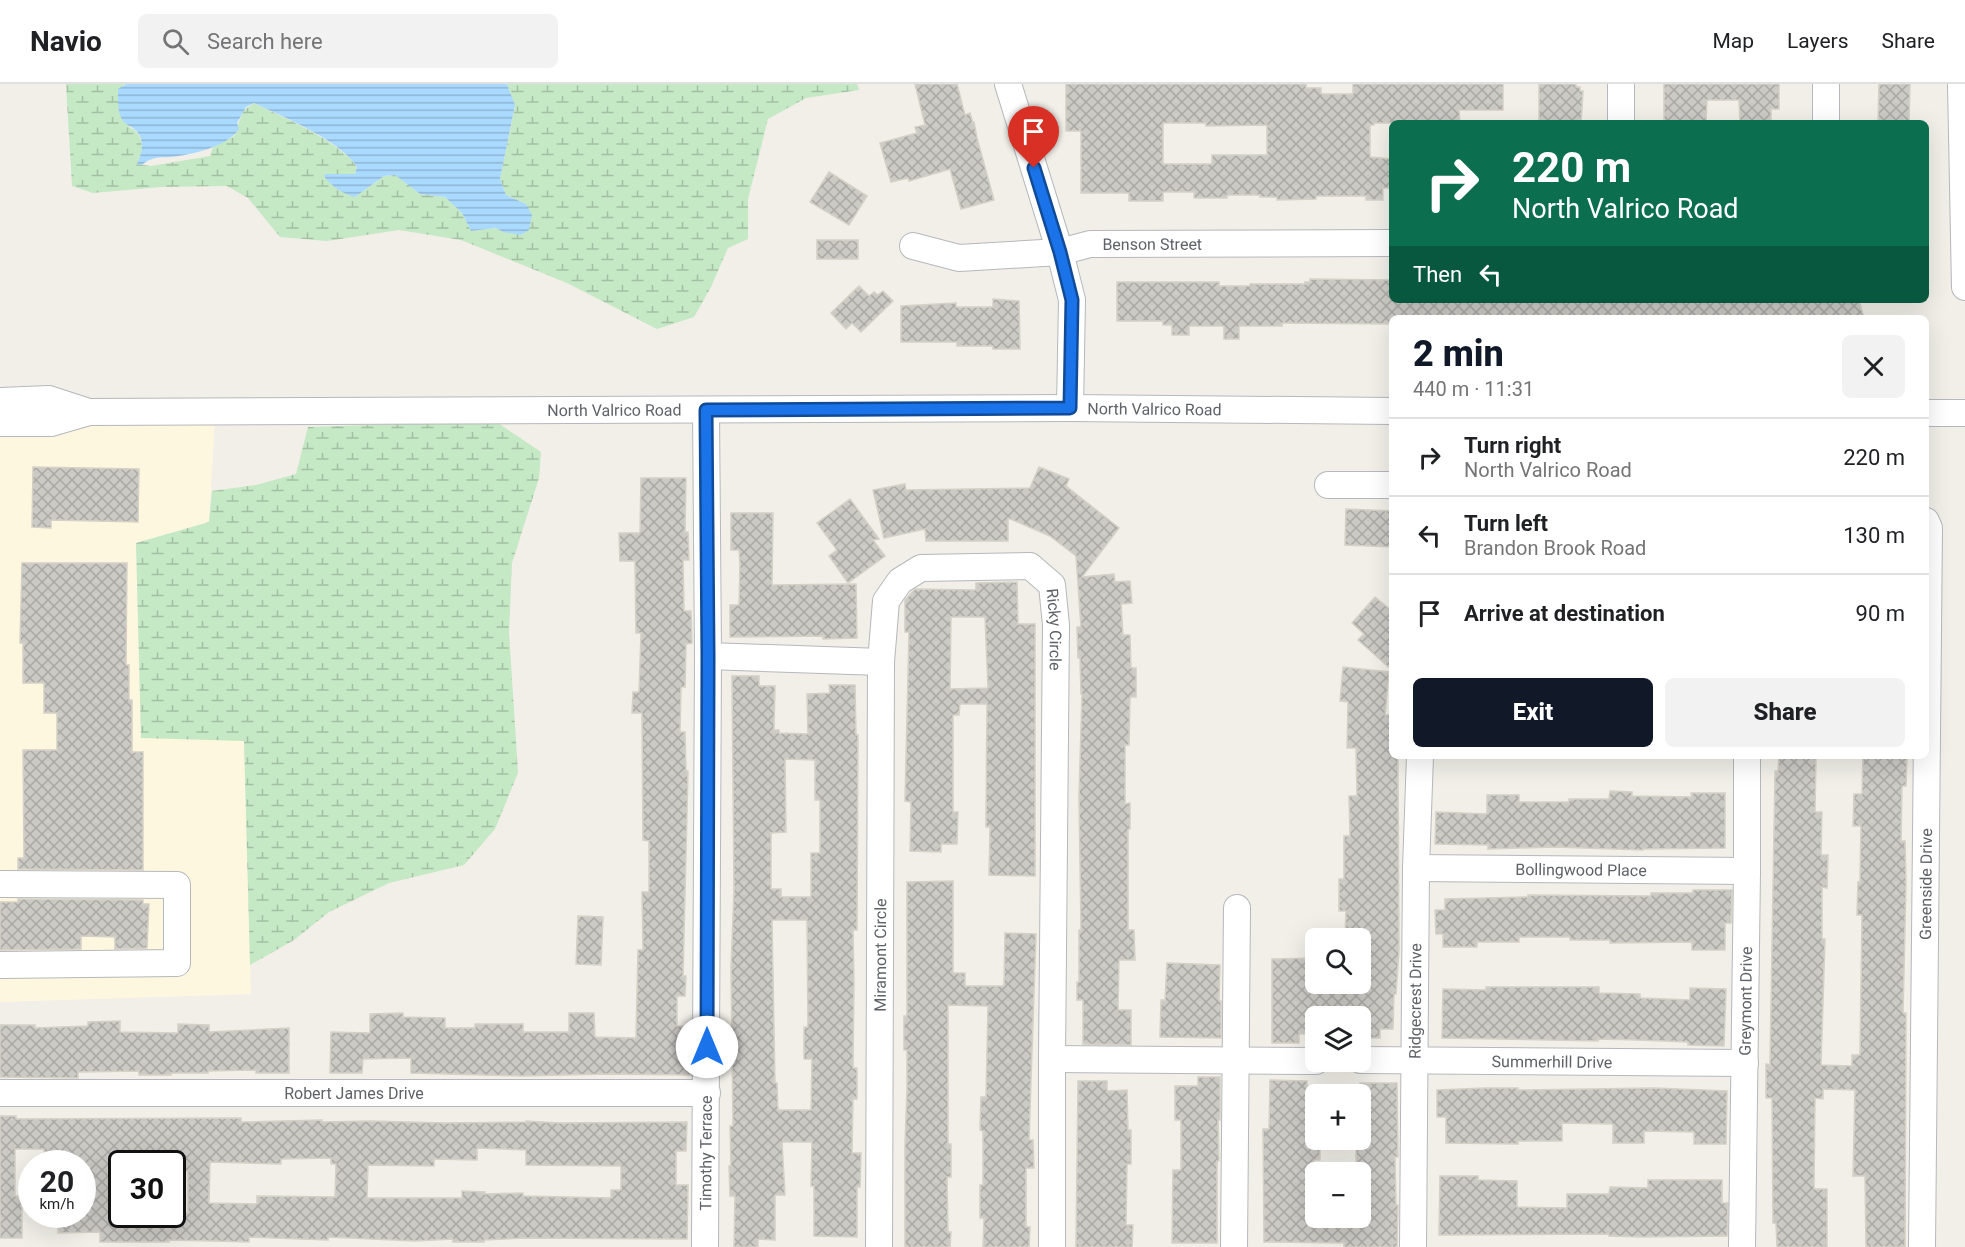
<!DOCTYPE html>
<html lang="en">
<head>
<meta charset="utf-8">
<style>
	:root { --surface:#fff; --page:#f2f2f2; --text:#202124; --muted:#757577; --line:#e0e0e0; --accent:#111827 }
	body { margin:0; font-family:Roboto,sans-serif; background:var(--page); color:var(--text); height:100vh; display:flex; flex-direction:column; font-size:22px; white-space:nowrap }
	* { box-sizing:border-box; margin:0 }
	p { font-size:20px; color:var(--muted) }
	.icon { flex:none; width:33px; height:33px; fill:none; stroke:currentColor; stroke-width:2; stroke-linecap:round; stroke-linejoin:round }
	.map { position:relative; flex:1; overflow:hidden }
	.side { position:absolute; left:1389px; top:231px; width:540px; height:444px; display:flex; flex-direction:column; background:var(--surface); border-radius:9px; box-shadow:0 6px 24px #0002 }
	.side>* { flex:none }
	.top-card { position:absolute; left:1389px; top:36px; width:540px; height:183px; border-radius:9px; box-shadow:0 6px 24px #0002; background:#0b6e4f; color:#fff; overflow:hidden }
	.tools { position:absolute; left:1305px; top:844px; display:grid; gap:12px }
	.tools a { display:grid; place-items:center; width:66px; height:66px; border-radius:9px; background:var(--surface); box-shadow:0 6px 24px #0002; font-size:30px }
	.speed { position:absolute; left:18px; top:1066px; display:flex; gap:12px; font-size:30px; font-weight:700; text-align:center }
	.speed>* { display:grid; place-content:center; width:78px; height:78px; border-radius:50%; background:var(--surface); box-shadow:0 6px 24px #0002; line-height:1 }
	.speed small { font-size:15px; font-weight:400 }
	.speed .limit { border:3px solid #111; border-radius:9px; background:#fff; color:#111 }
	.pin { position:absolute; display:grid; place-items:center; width:51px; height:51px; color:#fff; margin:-62px -26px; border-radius:50% 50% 50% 0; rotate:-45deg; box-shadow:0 0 6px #0007 }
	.pin .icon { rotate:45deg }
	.me { position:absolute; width:66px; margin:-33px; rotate:0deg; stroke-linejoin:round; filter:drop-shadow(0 0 4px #0008) }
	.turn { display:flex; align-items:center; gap:21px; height:126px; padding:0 24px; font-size:27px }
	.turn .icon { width:78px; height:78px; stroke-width:2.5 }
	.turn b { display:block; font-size:42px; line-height:51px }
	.then { display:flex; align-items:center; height:57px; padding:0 24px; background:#0003; gap:12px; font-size:22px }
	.round { display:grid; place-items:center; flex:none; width:63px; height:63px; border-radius:9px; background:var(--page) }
	.overview { display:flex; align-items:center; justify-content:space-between; height:102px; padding:0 24px }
	h1 { font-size:36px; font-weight:800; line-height:45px; color:var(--accent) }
	.button { display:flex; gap:12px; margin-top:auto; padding:12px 24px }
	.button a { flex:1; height:69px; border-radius:9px; background:var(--accent); color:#fff; font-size:24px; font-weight:800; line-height:69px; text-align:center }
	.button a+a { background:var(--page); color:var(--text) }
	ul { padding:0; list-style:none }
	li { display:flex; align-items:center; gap:18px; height:78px; padding:0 24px; border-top:2px solid var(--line) }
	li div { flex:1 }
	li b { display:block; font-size:22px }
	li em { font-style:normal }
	header { display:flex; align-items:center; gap:36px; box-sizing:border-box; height:84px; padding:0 30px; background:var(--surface); border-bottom:2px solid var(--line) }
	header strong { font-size:28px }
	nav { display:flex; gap:33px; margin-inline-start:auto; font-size:21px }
	.search { width:420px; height:54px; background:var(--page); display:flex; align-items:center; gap:15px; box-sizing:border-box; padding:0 21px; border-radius:9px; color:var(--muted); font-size:22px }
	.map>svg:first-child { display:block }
</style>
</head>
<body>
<header>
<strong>Navio</strong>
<div class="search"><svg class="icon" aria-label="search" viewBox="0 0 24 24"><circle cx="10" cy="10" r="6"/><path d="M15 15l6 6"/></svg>Search here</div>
<nav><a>Map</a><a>Layers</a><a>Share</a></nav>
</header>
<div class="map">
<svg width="1965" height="1163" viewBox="0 0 1965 1163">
	<defs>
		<pattern id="wetland-marsh" width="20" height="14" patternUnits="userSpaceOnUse" patternTransform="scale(1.5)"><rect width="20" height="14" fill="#c5e8c5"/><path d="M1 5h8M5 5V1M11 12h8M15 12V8" fill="none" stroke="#a3c0a4"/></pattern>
		<pattern id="water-rules" width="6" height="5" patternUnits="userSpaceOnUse" patternTransform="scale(1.5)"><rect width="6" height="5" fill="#aadaff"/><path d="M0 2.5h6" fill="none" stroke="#8eb4d2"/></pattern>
		<pattern id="building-cross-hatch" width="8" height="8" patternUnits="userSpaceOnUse" patternTransform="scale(1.5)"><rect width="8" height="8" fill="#cccac5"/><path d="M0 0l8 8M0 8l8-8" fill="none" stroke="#a9a8a4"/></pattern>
	</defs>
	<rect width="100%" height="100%" fill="#f1efe8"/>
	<polygon fill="#fef7e0" points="215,336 209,438 136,459 141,653 244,656 251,910 0,918 0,337"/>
	<g fill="url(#wetland-marsh)">
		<path d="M66 0H126L123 1 129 43C145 50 144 66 137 80L151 82 210 72 213 63 234 52 243 27 254 19C282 33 340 57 357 83L355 90H325L324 92 355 113 384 92 395 91 420 110 445 113 462 129 471 147 496 144 503 148 526 120 506 111 500 95 515 22 507 0H857L859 6 806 14 768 35 748 115V155L728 164 711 203 694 233 657 245 567 199 461 156 399 146 327 157 280 153 248 114 227 102 161 103 93 109 72 102Z"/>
		<polygon points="495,337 541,368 539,394 512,479 509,548 518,689 495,745 464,781 389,799 329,828 294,856 250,881 244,657 141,654 136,459 209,438 212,407 256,401 296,390 308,343"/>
	</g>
	<path fill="url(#water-rules)" d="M126 0H507L515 21 500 95 506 111 526 120 532 131 529 146 521 151 503 148 496 144 471 147 462 129 445 113 420 110 395 91 384 92 355 113C343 110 331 102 324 92L325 90H355L357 83C340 56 283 33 254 19L246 23 237 39 239 45C227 62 198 69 178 72 163 75 155 70 142 81L137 80C142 69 146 54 134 45 131 42 126 41 123 37 117 28 118 15 118 5Z"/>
	<g fill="url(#building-cross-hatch)" stroke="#d6d1c6" stroke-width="1.5" fill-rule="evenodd">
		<polygon points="915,0 957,0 965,31 970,29 973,39 974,38 977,54 994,116 961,125 950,85 909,97 908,94 891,98 880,59 917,49 915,43 925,41"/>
		<path d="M1066 0H1306V4H1321V10H1353V0H1503V26H1459L1460 39H1374V41H1370V73L1392 75V104H1383V116H1366V112H1316V115L1277 116V113H1260V111H1227V114H1194V108H1163V117H1129V109H1081V47H1066ZM1163 39H1206V42L1267 41V71H1212V80H1163Z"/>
		<polygon points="1539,0 1576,0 1576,3 1580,3 1580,7 1583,7 1581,39 1539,39"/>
		<polygon points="1664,0 1779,0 1779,25 1771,25 1771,39 1740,39 1739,16 1707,16 1706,39 1664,39"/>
		<polygon points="1879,0 1910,0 1909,39 1878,39"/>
		<polygon points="829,88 867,112 849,141 810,118"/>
		<rect x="817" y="156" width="41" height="19"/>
		<polygon points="1310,195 1392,196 1392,216 1859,216 1864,234 1525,234 1525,232 1496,232 1496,234 1392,234 1392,240 1285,239 1282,239 1282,242 1239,242 1239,255 1224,255 1224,242 1189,242 1189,251 1172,251 1172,241 1163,241 1163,237 1117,237 1117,198 1219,198 1219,202 1250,202 1250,200 1305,200 1305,198 1310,198"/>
		<polygon points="859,202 869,212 874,208 878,211 883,207 893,217 861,248 852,239 846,245 831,229"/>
		<polygon points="993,215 1019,217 1020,265 993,265 993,262 957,262 957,258 901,258 901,222 956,219 956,223 993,223"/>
		<polygon points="33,383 139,385 138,438 51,436 51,444 32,443"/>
		<polygon points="1039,383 1069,395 1066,402 1119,444 1082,493 1114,490 1115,498 1130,497 1132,519 1121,520 1123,551 1130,551 1131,584 1136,584 1136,613 1130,613 1129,661 1125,661 1125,720 1130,719 1130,745 1128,745 1128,846 1134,846 1135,876 1119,876 1118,926 1131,926 1131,961 1083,960 1083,916 1077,916 1077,898 1079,898 1079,846 1081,846 1079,712 1082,610 1081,610 1080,574 1078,574 1077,543 1081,543 1076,472 1050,452 1008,434 1008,457 926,457 925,445 884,454 873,406 905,400 906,406 1030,404"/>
		<polygon points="641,394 686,394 685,448 688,448 689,476 683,476 684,527 691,527 692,559 686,560 685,603 681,603 680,648 685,648 686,687 688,687 683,892 686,892 685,912 677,912 677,942 682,942 682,964 691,963 691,991 607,990 523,992 411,989 411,974 363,975 362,989 330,989 331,948 370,949 370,930 403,929 403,933 445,934 445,944 475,944 475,940 523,940 523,948 569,948 569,929 594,929 595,953 636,954 638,866 643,866 642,808 649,808 649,757 643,756 642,629 632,629 633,608 639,608 641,549 636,549 635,477 620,477 619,449 640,449"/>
		<polygon points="850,415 879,455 873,456 885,472 848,499 829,472 837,466 817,439"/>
		<polygon points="1346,425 1392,427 1392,463 1345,461"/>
		<polygon points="731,429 773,429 772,501 856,500 857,554 823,555 823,552 730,553 730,521 739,521 740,480 739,466 731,466"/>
		<polygon points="22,479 127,479 126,581 129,581 129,616 132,616 132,668 143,668 143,786 18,785 18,774 24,774 23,666 57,666 57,629 44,629 44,599 23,599 23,559 20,559"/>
		<path d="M1017 498 1018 540H1035V792L989 791 990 743H986L987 620H960L959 631H953V728H958L957 760H941V768L910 767 911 718 905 717 909 548H905V516L915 505 976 506V499ZM951 533H985L988 604 950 605Z"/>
		<polygon points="1375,513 1392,527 1392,586 1358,556 1364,550 1352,539"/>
		<polygon points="1343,583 1389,588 1385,631 1392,631 1392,672 1398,672 1399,867 1396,910 1394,910 1393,945 1380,945 1380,954 1360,954 1360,933 1316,933 1316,950 1299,950 1299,959 1272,959 1272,875 1316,874 1316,900 1360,900 1360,855 1345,855 1346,827 1339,827 1339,795 1344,795 1344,752 1350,752 1349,712 1357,712 1356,664 1347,664 1348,618 1340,617"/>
		<path d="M732 592H759V602H775L774 646H779V649L808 650 807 610 830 609 829 601H855L856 651H858L857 846H853L854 899 853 984H857V1015H853L852 1069H861L860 1103H857V1153L814 1152V1102H811L812 1058H782L785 1111H775V1156L758 1155V1163H734L735 1112H730L729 1082H731L730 1042H733L731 884 734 806ZM785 675 815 676V716H820V769H811V813H781V805H771V749L786 748ZM772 836H807L808 943H804V975H812L811 1026H778L777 999H775Z"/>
		<polygon points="1779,672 1816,672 1815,728 1822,728 1821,771 1828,771 1827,804 1822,803 1822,855 1825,855 1821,981 1852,982 1852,971 1860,971 1862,831 1857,831 1858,798 1860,798 1861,742 1853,742 1854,710 1862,710 1863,672 1907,672 1906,702 1902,702 1901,757 1905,757 1906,799 1903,929 1906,929 1905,1163 1866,1163 1865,1092 1853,1092 1855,1006 1823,1005 1823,1015 1815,1014 1814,1105 1827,1105 1827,1163 1777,1163 1776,1139 1773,1139 1772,1014 1766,1014 1766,980 1770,981 1775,687 1778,687"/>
		<polygon points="1610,707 1632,708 1632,712 1692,713 1691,709 1725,709 1725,764 1643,765 1643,766 1554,763 1488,765 1488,761 1435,760 1436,728 1487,730 1487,711 1519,711 1519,718 1569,718 1569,715 1609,715"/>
		<polygon points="953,797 953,889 965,889 965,902 1004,902 1005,849 1036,850 1029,1056 1033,1056 1034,1084 1026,1084 1026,1143 1030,1143 1029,1163 983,1163 984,1134 980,1134 980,1101 983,1101 983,1047 980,1046 981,1013 986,1013 988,922 948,921 948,1060 951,1060 951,1093 947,1093 948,1148 951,1148 950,1163 905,1163 905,1060 907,1006 907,966 904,966 904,932 907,932 907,798"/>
		<polygon points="1693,806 1732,806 1731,839 1725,839 1725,866 1692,866 1692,858 1610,859 1610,856 1570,856 1570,853 1519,853 1519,858 1477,858 1477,863 1443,863 1443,850 1436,850 1435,826 1445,826 1445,815 1528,813 1528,811 1651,812 1651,809 1693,809"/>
		<polygon points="18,815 143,816 143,820 149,820 147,864 115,865 115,853 81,852 81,865 0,866 0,818 18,818"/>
		<polygon points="578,832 603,833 601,881 576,880"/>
		<polygon points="1167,879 1220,881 1219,917 1221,917 1221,954 1160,953 1161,916 1165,916"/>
		<polygon points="1486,903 1599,903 1599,909 1640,910 1640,914 1690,916 1690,904 1726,905 1724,962 1688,961 1688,958 1638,956 1598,955 1598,957 1442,954 1443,905 1486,906"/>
		<polygon points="120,937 120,948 178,949 178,940 209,941 209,948 289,944 289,989 256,989 256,986 208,987 208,989 171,989 171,991 139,991 139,987 78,988 78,994 0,993 0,941 35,941 35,944 88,942 88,938"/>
		<polygon points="1198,993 1220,993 1220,1036 1218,1036 1219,1077 1217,1077 1217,1159 1172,1159 1173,1086 1181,1086 1181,1036 1175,1036 1175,1002 1198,1002"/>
		<polygon points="1270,996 1307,997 1307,1002 1316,1003 1316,1056 1320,1056 1320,1076 1314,1076 1316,1134 1360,1134 1360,1089 1356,1089 1356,1056 1360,1056 1360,999 1397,999 1398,1073 1395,1073 1396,1121 1398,1121 1397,1163 1344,1163 1344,1159 1264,1158 1263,1045 1269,1045"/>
		<polygon points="1078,997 1107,997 1107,1007 1127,1006 1128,1046 1131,1046 1131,1080 1127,1080 1126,1141 1133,1141 1132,1163 1076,1163"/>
		<polygon points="1486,1004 1518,1004 1518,1006 1654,1004 1727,1007 1726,1060 1694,1060 1694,1048 1644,1047 1644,1059 1613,1059 1613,1040 1562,1039 1562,1057 1518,1057 1518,1060 1446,1059 1446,1033 1437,1033 1437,1006"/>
		<path d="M0 1032H16V1035L241 1034V1038L322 1036V1038L370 1037 446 1039 526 1038V1037L559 1039 687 1038 686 1067H676V1101H688L687 1155 525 1154 484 1156V1158H453V1155L415 1157 328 1153V1156L249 1153V1158L169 1156V1158H100V1148L58 1149V1131H82V1080H44V1065H15V1112H22V1154H0ZM477 1064 526 1066V1081L621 1082V1106H611V1114L523 1112V1109L484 1110 485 1108 462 1107V1114H367L368 1081 434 1082V1075L477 1076ZM116 1068H148L149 1080H173V1087H188V1129H178V1131H122V1112H116ZM331 1074V1080H336L335 1113 257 1112V1120L209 1119 210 1078 281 1080V1075Z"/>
		<polygon points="1440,1092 1478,1092 1478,1096 1517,1097 1517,1123 1567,1124 1567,1110 1609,1110 1610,1103 1648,1104 1648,1096 1722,1096 1722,1119 1728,1119 1727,1152 1641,1153 1609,1152 1609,1150 1439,1151"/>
	</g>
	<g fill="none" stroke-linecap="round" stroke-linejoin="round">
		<defs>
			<g id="minor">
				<polyline points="1008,0 1060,168 1072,216 1070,324"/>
				<polyline points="1621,0 1621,39"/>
				<polyline points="1826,0 1826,39"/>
				<polyline points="1961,0 1965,203"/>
				<path id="s1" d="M913 162 959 174 1060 168 1090 160 1392 159"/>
				<polyline points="0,317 49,315 89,328"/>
				<polyline points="1926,329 1965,329"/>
				<path id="s2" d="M0 339H51L89 328 1070 324 1392 327"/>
				<polyline points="1328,401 1392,401"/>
				<polyline points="708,572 881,578"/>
				<path id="s3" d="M1416 784 1747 787"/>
				<polyline points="0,800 177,801 177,879 0,881"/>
				<polyline points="1052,975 1316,977"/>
				<path id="s4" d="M1360 976 1745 979"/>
				<path id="s5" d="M0 1009H707"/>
				<path id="s6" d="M705 1163 708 572 706 326"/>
				<path id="s7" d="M879 1163 881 578 886 517 900 497 921 484 1030 482 1052 501 1056 541 1052 975V1163"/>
				<polyline points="1234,1163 1237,824"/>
				<path id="s8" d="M1413 1163 1416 784 1420 672"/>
				<path id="s9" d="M1742 1163 1747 787V672"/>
				<path id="s10" d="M1922 1163 1929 444 1926 437"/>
			</g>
		</defs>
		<use href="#minor" stroke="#b5b8bc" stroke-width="28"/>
		<use href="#minor" stroke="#fff" stroke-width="26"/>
	</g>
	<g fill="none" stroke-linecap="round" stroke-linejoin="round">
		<defs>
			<polyline id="route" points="707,963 708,572 706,326 1070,324 1072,216 1060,168 1034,84"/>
		</defs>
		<use href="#route" stroke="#114b97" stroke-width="15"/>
		<use href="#route" stroke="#1a73e8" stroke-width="10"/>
	</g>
	<g text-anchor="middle" stroke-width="5" stroke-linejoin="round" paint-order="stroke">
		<g font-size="16" fill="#5f6368" stroke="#fff">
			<text dy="6" stroke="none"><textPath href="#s1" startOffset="242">Benson Street</textPath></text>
			<text dy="6" stroke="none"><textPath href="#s2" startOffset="1156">North Valrico Road</textPath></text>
			<text dy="6" stroke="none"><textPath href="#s2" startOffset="616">North Valrico Road</textPath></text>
			<text dy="6" stroke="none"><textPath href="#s7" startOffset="878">Ricky Circle</textPath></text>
			<text dy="6" stroke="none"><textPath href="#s3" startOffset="165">Bollingwood Place</textPath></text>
			<text dy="6" stroke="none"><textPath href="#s10" startOffset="363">Greenside Drive</textPath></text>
			<text dy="6" stroke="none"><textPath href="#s7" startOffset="292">Miramont Circle</textPath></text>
			<text dy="6" stroke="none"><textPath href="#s8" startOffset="246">Ridgecrest Drive</textPath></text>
			<text dy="6" stroke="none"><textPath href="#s9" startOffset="246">Greymont Drive</textPath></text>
			<text dy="6" stroke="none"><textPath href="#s4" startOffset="192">Summerhill Drive</textPath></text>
			<text dy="6" stroke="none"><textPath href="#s5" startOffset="354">Robert James Drive</textPath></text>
			<text dy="6" stroke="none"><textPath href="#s6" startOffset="94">Timothy Terrace</textPath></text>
		</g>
	</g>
</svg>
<div class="tools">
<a><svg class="icon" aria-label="search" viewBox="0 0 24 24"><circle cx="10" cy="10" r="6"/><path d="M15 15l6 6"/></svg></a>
<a><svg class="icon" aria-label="layers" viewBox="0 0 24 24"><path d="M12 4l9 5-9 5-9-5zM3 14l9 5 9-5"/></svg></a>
<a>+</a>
<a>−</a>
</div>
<div class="speed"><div>20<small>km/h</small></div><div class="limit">30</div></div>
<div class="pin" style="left:1034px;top:84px;background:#d93025"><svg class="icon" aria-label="arrive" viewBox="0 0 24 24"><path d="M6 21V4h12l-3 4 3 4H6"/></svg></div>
<svg class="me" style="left:707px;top:963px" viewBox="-20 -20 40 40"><circle r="19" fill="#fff"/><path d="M0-13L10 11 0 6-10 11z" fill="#1a73e8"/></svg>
<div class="top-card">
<div class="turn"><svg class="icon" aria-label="right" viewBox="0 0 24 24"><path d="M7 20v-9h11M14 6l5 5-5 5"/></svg><div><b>220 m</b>North Valrico Road</div></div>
<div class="then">Then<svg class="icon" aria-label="left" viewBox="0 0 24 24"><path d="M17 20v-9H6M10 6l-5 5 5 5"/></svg></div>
</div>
<section class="side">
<div class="overview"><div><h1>2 min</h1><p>440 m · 11:31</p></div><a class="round"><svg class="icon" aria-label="close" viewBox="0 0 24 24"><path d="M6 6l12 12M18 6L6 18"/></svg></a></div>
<ul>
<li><svg class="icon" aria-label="right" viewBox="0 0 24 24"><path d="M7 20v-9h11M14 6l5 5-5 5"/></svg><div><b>Turn right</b><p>North Valrico Road</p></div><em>220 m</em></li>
<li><svg class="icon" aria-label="left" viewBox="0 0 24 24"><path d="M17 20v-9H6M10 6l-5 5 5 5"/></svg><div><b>Turn left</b><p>Brandon Brook Road</p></div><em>130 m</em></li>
<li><svg class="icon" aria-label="arrive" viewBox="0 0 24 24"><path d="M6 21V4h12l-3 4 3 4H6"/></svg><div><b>Arrive at destination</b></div><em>90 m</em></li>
</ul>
<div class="button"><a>Exit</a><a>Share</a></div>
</section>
</div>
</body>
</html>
